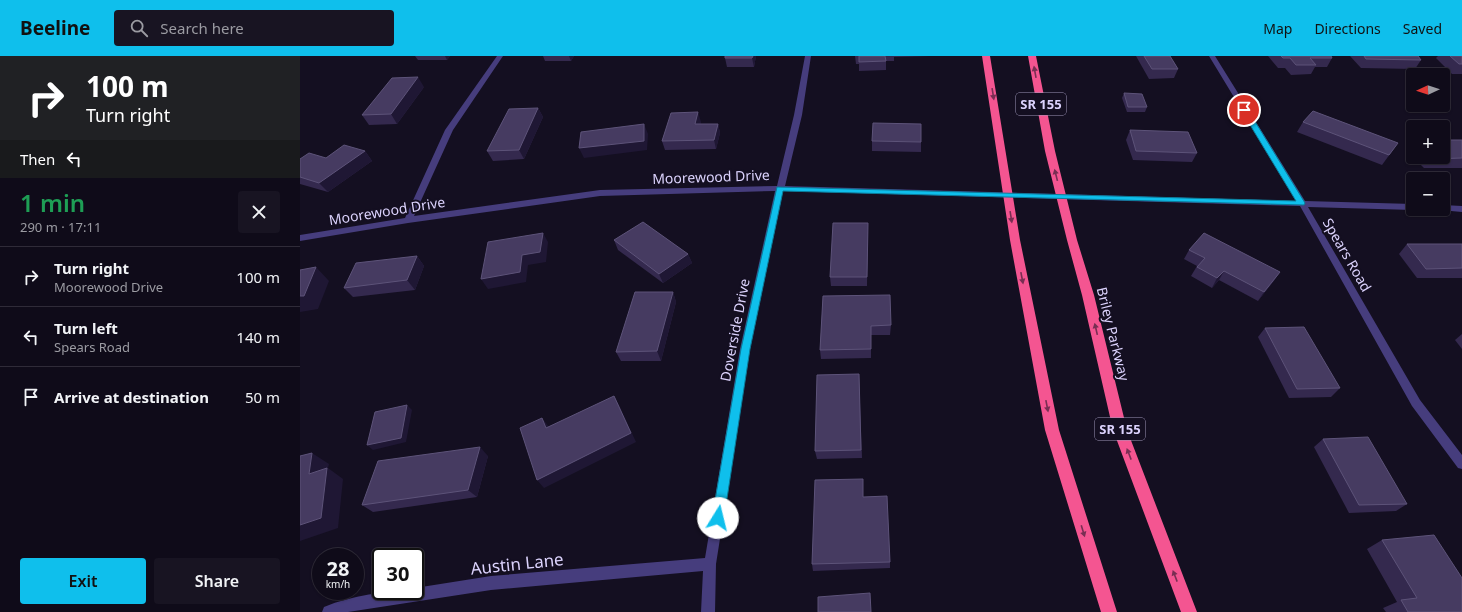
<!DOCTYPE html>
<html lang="en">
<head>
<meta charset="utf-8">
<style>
	:root { --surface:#0f0b19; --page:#181422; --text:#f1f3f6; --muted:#9b9ba2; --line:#2f2b38; --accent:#0fbfec }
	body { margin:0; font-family:"Noto Sans",sans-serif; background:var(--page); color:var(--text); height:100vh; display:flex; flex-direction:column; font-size:15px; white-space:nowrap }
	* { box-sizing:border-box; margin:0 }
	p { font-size:13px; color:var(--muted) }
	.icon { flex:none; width:22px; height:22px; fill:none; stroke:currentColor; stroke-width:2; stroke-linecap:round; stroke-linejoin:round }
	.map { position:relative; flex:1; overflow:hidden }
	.panel { display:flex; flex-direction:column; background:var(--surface); width:300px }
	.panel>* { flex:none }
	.banner { background:#202124; color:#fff; overflow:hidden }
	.needle { width:26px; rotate:267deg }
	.controls { position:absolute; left:1106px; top:12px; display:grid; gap:8px }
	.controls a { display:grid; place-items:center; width:44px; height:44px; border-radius:4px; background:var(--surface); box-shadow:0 1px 3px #0004,0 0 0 1px var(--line); font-size:20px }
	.speed { position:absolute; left:12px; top:492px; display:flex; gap:8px; font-size:20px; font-weight:700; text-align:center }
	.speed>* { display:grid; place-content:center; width:52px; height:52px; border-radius:50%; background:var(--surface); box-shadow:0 1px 3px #0004,0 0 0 1px var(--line); line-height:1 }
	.speed small { font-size:10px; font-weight:400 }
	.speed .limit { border:2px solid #111; border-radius:6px; background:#fff; color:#111 }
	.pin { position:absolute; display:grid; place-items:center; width:34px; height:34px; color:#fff; margin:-17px; border:2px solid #fff; border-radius:50%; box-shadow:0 1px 4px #0007 }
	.me { position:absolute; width:44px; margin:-22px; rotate:9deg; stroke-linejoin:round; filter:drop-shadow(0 0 3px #0008) }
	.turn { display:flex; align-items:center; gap:14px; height:84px; padding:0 20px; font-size:18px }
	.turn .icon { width:52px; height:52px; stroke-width:2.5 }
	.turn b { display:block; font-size:28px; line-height:34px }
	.then { display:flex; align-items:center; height:38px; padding:0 20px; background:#0003; gap:8px; font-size:15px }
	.round { display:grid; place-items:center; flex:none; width:42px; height:42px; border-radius:4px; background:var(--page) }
	.head { display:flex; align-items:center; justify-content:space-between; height:68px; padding:0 20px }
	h1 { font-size:24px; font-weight:600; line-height:30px; color:#1e9e55 }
	.action { display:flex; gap:8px; margin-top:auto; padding:8px 20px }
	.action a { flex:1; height:46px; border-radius:4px; background:var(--accent); color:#111; font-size:16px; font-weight:600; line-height:46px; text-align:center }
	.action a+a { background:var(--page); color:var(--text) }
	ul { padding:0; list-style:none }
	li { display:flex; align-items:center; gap:12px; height:60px; padding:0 20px; border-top:1px solid var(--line) }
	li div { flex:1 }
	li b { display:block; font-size:15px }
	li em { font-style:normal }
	header { display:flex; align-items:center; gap:24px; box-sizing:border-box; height:56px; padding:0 20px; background:var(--accent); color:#111 }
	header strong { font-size:19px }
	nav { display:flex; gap:22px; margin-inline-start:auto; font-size:14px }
	.search { width:280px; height:36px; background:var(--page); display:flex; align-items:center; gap:10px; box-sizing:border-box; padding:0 14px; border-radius:4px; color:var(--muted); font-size:15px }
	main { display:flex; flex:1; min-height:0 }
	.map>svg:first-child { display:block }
</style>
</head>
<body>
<header>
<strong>Beeline</strong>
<div class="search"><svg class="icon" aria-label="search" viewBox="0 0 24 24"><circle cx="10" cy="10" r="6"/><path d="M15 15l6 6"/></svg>Search here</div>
<nav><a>Map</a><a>Directions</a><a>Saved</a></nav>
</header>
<main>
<section class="panel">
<div class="banner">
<div class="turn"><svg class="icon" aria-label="right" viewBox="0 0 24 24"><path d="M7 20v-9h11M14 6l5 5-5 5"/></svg><div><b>100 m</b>Turn right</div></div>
<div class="then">Then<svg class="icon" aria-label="left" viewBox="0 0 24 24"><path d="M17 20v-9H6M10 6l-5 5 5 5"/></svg></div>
</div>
<div class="head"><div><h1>1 min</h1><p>290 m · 17:11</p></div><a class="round"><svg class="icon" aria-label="close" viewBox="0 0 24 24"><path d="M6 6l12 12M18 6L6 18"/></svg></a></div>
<ul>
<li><svg class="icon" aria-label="right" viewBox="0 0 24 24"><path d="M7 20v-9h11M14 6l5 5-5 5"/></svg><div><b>Turn right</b><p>Moorewood Drive</p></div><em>100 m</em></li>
<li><svg class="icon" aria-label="left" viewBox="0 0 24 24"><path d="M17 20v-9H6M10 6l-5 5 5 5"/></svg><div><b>Turn left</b><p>Spears Road</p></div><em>140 m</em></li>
<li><svg class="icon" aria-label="arrive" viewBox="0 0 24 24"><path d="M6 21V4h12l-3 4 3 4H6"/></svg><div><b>Arrive at destination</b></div><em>50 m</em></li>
</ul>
<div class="action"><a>Exit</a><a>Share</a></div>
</section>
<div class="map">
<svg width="1162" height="556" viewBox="0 0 1162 556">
	<rect width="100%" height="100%" fill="#140f21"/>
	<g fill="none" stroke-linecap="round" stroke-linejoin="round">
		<g fill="#463d7d" fill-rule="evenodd">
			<path d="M197 0H203L153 74 114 160 300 134 477 130 494 59 505 0H511L502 59 485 130 997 145 909 0H915L1005 145 1113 148V153H1116L1113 154 1008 151 1120 344 1162 399V413L1158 412 1112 350 1000 150 483 135 450 293 416 508 415 556H401L403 515 191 534 48 556H22L24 551C53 539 84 535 115 535V532L191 520 405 502 440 293 475 135 300 140 108 167 0 185V179L105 162 145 74Z"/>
			<polygon points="1143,149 1162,150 1162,156 1140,154 1143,153"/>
		</g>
		<g fill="#f45591" fill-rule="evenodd">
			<polygon points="682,0 690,0 720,184 759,374 817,556 801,556 745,374 710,184"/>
			<polygon points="728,0 736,0 755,95 777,184 794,239 827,374 897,556 881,556 813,374 782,239 767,184 745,95"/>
		</g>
	</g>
	<g fill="#34294e">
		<polygon points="115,0 150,0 147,4 118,4"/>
		<polygon points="243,0 274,0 271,5 245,5"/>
		<polygon points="456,0 454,11 427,11 425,2"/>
		<polygon points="555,0 630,0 594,1 594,5 586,5 586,14 559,15 559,8 556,8"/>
		<polygon points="836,0 870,0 878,13 874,22 849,23"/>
		<polygon points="968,0 1031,0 1032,2 1027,11 1015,11 1011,18 991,19 985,12 978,12"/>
		<polygon points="1050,0 1118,0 1121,4 1115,13 1061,12"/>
		<polygon points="1138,0 1162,0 1162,18 1152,18 1136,2"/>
		<polygon points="124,31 97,68 69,69 62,59"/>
		<polygon points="824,37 847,51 845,56 827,56 822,42"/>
		<polygon points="238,52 243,61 224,103 193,105 187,95"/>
		<polygon points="401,66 400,68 418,68 420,77 416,93 365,94 362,85"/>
		<polygon points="1003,66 1098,87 1082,109 997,76"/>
		<polygon points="830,74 897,97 892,106 833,104 826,84"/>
		<polygon points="1162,84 1162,112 1124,112 1113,101 1143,101"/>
		<polygon points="572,85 621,86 621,96 572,95"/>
		<polygon points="1113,86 1113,101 1107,94"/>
		<polygon points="65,95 72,105 28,136 0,128 0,103 26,102"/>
		<polygon points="568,167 567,230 531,230 530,221"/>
		<polygon points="314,184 388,198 392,207 363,227 318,194"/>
		<polygon points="1107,188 1162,188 1162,222 1117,222 1099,198"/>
		<polygon points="889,194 980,216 973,226 958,245 919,224 912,232 891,220 897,210 884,203"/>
		<polygon points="117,200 124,210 115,234 53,241 44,232"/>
		<polygon points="373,236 376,246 361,305 321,305 316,296"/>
		<polygon points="523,240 591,269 590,279 571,279 571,302 521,303 520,294"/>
		<polygon points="965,272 1040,332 1031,341 989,342 958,281"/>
		<polygon points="1162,278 1162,293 1155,284"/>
		<polygon points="559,318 562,402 517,403 515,395"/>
		<polygon points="1023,383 1107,448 1096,455 1049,457 1014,391"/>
		<polygon points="188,400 177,441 73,456 62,449"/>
		<polygon points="563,441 590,506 590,512 513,515 512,508"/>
		<polygon points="1082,484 1162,556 1086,556 1083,552 1097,546 1067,493"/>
	</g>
	<g fill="#1f1734">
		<polygon points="145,0 150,0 147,4"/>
		<polygon points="269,0 274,0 271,5"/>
		<polygon points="453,0 456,0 454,11 452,2"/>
		<polygon points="118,21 124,31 97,68 91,58"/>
		<polygon points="238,52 243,61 224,103 219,94"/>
		<polygon points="398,56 401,66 398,78 395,68"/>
		<polygon points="344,68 348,78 347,94 284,102 279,92"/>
		<polygon points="418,68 420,77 416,93 414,84"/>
		<polygon points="65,95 72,105 28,136 19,127"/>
		<polygon points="243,177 248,186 246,206 228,209 226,226 188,233 181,223 222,199"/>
		<polygon points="388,198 392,207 363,227 359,218"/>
		<polygon points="117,200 124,210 115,234 107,224"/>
		<polygon points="16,211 29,225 18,253 0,256 0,240"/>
		<polygon points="924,215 919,224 912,232 917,222"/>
		<polygon points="980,216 973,226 958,245 964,236"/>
		<polygon points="373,236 376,246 361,305 357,295"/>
		<polygon points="314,340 319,349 336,386 244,432 237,424"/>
		<polygon points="107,349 112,354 106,386 73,394 67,389"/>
		<polygon points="242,362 249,371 246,372"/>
		<polygon points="180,391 188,400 177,441 168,434"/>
		<polygon points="12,397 29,408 28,412 43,423 38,472 0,485 0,469"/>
	</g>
	<g fill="#463b61" stroke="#5d5379">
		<polygon points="425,0 453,0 452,2 425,2"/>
		<polygon points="559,0 585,0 586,5 559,6"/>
		<polygon points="844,0 870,0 878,13 852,13"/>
		<polygon points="981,0 1031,0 1032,2 1010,2 1016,9 996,9 990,2 983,2"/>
		<polygon points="1064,0 1118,0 1121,4 1066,3"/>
		<polygon points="1150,0 1162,0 1162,8 1159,8"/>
		<polygon points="118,21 91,58 62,59 92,22"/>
		<polygon points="824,37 842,38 847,51 828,51"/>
		<polygon points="238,52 219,94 187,95 209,53"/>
		<polygon points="1013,55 1098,87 1089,99 1003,66"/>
		<polygon points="398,56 395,68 418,68 414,84 362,85 371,57"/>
		<polygon points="573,67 621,68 621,86 572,85"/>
		<polygon points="344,68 344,85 279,92 281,76"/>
		<polygon points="830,74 888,76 897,97 836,95"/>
		<polygon points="1143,84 1162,84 1162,102 1132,103 1130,101 1143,101"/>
		<polygon points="44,89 65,95 19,127 0,121 0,103 9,97 26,102"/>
		<polygon points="343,166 388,198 359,218 314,184"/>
		<polygon points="533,167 568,167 567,221 530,221"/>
		<polygon points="243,177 240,196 222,199 220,216 181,223 188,186"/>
		<polygon points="904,177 980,216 964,236 924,215 917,222 897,211 905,202 889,194"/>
		<polygon points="1107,188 1162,188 1162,212 1126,213"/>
		<polygon points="117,200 107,224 44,232 56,207"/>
		<polygon points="16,211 4,240 0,240 0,214"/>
		<polygon points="335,236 373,236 357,295 316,296"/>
		<polygon points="590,239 591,269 571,270 571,293 520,294 523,240"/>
		<polygon points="1004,271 1040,332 997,333 965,272"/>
		<polygon points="559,318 561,394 515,395 517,319"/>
		<polygon points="314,340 331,377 237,424 220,372 242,362 246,372"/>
		<polygon points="107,349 101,382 67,389 75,356"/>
		<polygon points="1068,381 1107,448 1059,449 1023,383"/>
		<polygon points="180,391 168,434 62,449 78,405"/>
		<polygon points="12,397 9,418 27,412 21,462 0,469 0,400"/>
		<polygon points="563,423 563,441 587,440 590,506 512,508 515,424"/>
		<polygon points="1134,479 1162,522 1162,556 1108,556 1101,544 1117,542 1082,484"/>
		<polygon points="570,537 571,556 518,556 518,541"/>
	</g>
	<defs><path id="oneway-solid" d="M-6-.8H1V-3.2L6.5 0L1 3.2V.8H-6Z"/></defs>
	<g fill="#792e53">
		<use href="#oneway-solid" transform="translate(735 16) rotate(-100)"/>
		<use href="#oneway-solid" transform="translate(693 38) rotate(81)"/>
		<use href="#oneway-solid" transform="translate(756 119) rotate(-104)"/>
		<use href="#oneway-solid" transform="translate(711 161) rotate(81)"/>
		<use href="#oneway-solid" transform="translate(722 222) rotate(79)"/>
		<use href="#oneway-solid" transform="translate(796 273) rotate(-103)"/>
		<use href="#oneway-solid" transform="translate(747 350) rotate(79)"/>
		<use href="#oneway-solid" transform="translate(829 398) rotate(-111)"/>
		<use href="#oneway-solid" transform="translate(783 475) rotate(73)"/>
		<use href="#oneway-solid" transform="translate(875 520) rotate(-111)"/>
	</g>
	<polygon fill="#0fbfec" stroke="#0a7c99" points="944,52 948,54 1005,147 1004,149 483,135 450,293 424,462 422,466 418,468 414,466 412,462 441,293 477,131 996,145 941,54"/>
	<g text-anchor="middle" stroke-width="4" stroke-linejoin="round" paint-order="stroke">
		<g fill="#140f21" stroke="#9f98ba" stroke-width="1">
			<rect x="716" y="37" width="50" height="22" rx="3"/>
			<rect x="795" y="362" width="50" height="22" rx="3"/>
		</g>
		<g font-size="13" font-weight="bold" fill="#dbd2fc">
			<text x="741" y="53">SR 155</text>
			<text x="820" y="378">SR 155</text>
		</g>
		<g font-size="14" fill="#dbd2fc" stroke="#140f21">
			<text transform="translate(411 121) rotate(-2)" y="5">Moorewood Drive</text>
			<text transform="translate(87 155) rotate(-9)" y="5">Moorewood Drive</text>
			<text transform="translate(1047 199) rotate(60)" y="5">Spears Road</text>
			<text transform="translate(435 274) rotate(-79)" y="5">Doverside Drive</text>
			<text transform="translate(813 278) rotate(76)" y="5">Briley Parkway</text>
		</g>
		<g font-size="17" fill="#dbd2fc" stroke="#140f21">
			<text transform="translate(217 508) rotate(-6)" y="6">Austin Lane</text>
		</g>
	</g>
</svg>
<div class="controls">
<a><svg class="needle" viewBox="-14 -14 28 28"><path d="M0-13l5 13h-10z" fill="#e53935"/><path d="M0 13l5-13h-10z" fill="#9b9ba2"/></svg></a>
<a>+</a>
<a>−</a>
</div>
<div class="speed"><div>28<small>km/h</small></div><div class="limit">30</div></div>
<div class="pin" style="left:944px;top:54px;background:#d93025"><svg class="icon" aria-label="arrive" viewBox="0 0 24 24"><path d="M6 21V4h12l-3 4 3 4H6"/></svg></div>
<svg class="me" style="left:418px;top:462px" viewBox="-20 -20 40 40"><circle r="19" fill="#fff"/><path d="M0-13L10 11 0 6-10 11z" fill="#0fbfec"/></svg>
</div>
</main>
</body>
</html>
